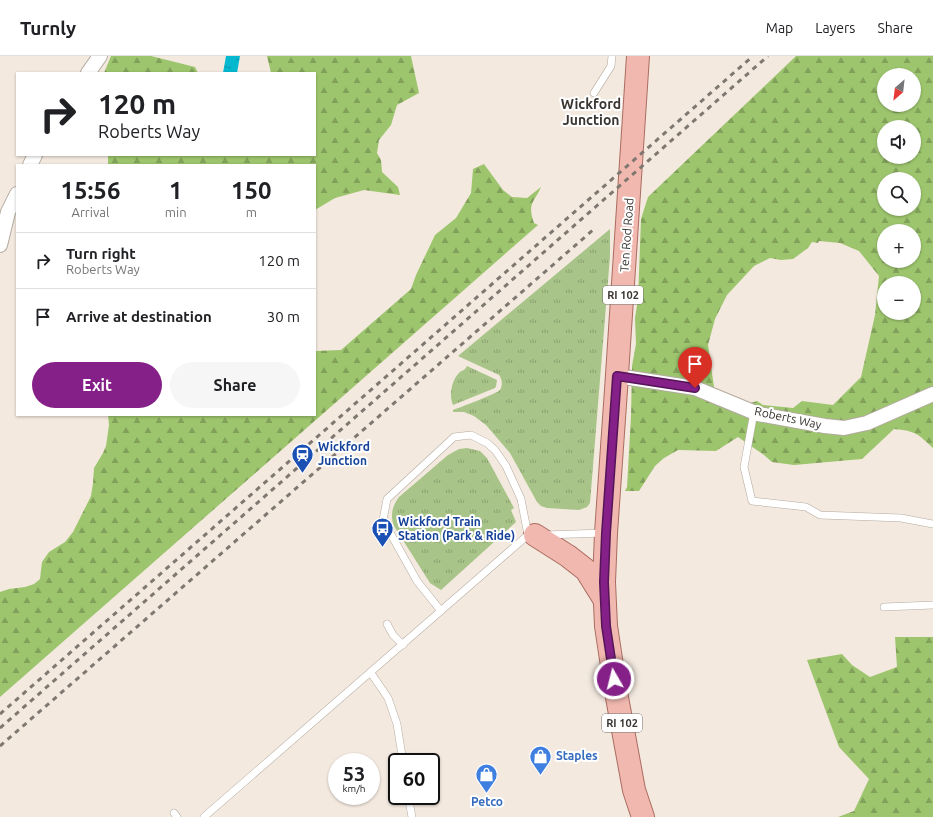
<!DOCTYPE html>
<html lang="en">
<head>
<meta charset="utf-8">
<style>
	:root { --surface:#fff; --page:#f6f6f6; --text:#202124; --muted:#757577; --line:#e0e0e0; --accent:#852088 }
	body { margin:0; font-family:Ubuntu,sans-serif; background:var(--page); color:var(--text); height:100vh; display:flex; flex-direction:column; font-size:15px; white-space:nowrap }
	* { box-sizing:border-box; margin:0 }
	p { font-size:13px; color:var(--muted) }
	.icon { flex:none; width:22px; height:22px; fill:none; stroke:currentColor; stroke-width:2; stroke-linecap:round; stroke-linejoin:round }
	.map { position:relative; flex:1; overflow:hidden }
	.sheet { position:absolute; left:16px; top:108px; width:300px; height:252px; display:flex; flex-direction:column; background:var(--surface); border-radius:0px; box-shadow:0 1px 3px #0004 }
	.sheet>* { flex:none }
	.banner { position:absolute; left:16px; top:16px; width:300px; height:84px; border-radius:0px; box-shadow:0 1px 3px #0004; background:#fff; color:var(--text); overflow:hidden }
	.needle { width:26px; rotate:208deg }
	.fabs { position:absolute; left:877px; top:12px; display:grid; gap:8px }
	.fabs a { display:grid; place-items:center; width:44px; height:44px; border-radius:50%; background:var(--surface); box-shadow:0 1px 3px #0004; font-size:20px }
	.speed { position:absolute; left:328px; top:697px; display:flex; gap:8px; font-size:20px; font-weight:700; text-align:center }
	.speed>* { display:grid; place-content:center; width:52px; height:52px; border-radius:50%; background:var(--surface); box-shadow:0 1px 3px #0004; line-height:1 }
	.speed small { font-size:10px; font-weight:400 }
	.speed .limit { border:2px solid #111; border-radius:6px; background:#fff; color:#111 }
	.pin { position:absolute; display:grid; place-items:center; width:34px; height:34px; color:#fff; margin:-41px -17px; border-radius:50% 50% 50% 0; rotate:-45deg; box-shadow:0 0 4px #0007 }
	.pin .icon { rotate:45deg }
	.me { position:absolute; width:44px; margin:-22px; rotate:352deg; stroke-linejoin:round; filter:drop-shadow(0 0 3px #0008) }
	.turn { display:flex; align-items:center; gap:14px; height:84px; padding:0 16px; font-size:18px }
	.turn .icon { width:52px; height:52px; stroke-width:2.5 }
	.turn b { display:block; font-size:28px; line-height:34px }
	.eta { display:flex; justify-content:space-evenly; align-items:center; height:68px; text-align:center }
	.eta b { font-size:24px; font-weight:700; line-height:28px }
	.action { display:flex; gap:8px; margin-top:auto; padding:8px 16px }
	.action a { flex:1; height:46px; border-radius:24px; background:var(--accent); color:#fff; font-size:16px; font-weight:700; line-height:46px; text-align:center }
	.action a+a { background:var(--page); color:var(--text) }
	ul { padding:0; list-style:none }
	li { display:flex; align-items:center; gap:12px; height:56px; padding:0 16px; border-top:1px solid var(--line) }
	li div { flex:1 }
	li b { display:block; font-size:15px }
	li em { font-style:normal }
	header { display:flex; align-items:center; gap:24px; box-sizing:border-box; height:56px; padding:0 20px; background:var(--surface); border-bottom:1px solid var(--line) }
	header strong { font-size:19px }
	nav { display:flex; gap:22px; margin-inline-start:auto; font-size:14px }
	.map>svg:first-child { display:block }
</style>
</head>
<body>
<header>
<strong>Turnly</strong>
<nav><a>Map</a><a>Layers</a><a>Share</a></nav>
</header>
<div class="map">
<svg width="933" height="761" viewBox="0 0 933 761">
	<defs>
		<pattern id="grass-tufts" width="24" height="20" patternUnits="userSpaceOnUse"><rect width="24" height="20" fill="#a8c488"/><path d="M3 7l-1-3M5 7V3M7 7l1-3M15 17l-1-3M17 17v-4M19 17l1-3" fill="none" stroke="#8aa070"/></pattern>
		<pattern id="forest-firs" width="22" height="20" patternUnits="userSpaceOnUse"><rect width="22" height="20" fill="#9dc56d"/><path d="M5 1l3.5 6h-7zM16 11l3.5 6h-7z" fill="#81a15a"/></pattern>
		<pattern id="water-ripples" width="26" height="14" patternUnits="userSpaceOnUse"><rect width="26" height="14" fill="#04b9cf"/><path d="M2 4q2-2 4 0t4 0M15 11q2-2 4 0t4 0" fill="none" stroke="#0797a9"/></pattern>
	</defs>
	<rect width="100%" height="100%" fill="#f3e9df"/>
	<g fill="url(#grass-tufts)">
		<path d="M610 173V200L590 447 587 451 579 454 547 452 541 450 537 446 510 397 486 369 474 360 464 356H453V354C461 351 496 338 500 334 503 329 502 323 499 319L458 300Z"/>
		<path d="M467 310 497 324 496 330 495 332 453 349C449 340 451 326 458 318 461 314 465 315 467 310Z"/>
		<path d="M467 392 480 395 487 402 514 452 511 454 516 466 441 534 430 527 394 470C390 460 392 450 399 441L448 399 459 393Z"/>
	</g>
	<g fill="url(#forest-firs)" fill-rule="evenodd">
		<polygon points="111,0 151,0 195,11 198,17 104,17"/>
		<polygon points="267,0 411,0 419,37 397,49 391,69 379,84 377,97 381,104 382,116 398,131 400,139 364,134 335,142 315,154 315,109 108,109 108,99 315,99 315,17 271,17"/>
		<path d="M796 0H933V392C918 378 916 375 894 373L862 403 794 409 772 406 764 399 738 381 716 395 678 394 664 402 655 410 639 435H625L627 431 631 360 632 310 636 288 635 262 638 243 641 163 648 141ZM884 19H914V49H884ZM884 71H914V101H884ZM884 123H914V153H884ZM884 175H914V205H884ZM819 185 840 187 859 195 879 220 875 259 861 321 833 349 802 345 793 352 763 349 757 345 741 350 715 338 708 289 715 263 727 239 754 210 770 202 781 204 793 203 808 192 812 186 818 187ZM884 227H914V257H884Z"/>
		<path d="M484 108 503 134 512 141 527 142 541 131C534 147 527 147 534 167L538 169 0 641V536L9 533 25 531 34 528 40 523 42 506 49 496 65 486 73 476 91 440 93 427 94 412 103 397 106 390 109 369 108 359H315V295L341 294 411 233 416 219 435 179 456 162 471 137 473 113Z"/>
		<polygon points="895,581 933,581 933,761 838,761 854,755 869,723 839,691 807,604 842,598 852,609 870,621 897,611"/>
	</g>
	<polygon fill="url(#water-ripples)" points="226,0 240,0 237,17 223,17"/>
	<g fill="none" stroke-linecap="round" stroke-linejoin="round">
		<defs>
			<g id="lane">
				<polyline points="594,37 611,10 612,0"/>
				<polyline points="754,356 744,411 752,445 806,451 820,459 901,462 933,468"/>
				<polyline points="546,479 603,477"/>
				<polyline points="884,551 933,549"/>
				<polyline points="441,555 417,525 383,464 387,443 454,381 471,379 487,387 495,394 506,410 521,443 528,479"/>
				<polyline points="387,568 393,579 403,589"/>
				<polyline points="371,617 388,642 397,668 403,706"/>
				<polyline points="408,740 412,761"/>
				<polyline points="174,757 177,761"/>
				<polyline points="204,761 528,479 533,479"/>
			</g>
			<g id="street">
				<polyline points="88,17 100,0"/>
				<polyline points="30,109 35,99"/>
				<polyline points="0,189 8,156 17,138"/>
				<polyline points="617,320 695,332 758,358 825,370 844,372 867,367 933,338"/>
			</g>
			<g id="primary">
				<polyline points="638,0 616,334 606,477 604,526 606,570 616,636 634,734 643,761"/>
				<polyline points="535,479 568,500 586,514 604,543"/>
			</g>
		</defs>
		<use href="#lane" stroke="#b3aaa0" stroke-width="8"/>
		<use href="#street" stroke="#b3aaa0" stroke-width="16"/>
		<use href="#primary" stroke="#ab6c60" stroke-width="24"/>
		<use href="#lane" stroke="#fff" stroke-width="7"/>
		<use href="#street" stroke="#fff" stroke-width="14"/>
		<use href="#primary" stroke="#f1b8af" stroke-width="22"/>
		<g stroke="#7e7871" stroke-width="3" stroke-dasharray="5 5" stroke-linecap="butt">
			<polyline points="0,658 753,0"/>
			<polyline points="0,672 768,0"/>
			<polyline points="0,690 593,174"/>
		</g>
	</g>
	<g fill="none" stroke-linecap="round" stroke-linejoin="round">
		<defs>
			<polyline id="route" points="614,623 606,570 604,526 606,477 617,320 695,332"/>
		</defs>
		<use href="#route" stroke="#561558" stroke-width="10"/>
		<use href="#route" stroke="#852088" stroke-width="7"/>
	</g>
	<defs>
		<symbol id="station-pin" viewBox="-11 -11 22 30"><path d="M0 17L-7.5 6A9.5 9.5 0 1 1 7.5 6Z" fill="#1a4fb4" stroke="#fff"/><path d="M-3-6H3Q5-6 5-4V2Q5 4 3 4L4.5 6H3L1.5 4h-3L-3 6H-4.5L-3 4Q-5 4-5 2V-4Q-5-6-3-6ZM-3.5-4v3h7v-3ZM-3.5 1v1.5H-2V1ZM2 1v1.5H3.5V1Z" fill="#fff"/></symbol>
		<symbol id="bus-pin" viewBox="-11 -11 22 30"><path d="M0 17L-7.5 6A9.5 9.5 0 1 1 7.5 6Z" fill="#1a4fb4" stroke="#fff"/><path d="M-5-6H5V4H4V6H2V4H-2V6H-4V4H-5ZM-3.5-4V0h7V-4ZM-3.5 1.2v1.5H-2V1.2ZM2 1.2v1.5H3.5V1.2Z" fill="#fff"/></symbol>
		<symbol id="shop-pin" viewBox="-11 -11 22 30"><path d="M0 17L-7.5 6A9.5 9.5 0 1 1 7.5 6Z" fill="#3f7fe0" stroke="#fff"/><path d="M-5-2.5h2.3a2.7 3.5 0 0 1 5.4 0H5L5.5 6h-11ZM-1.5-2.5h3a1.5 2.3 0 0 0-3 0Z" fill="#fff"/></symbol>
	</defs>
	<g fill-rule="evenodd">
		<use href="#station-pin" x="290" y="386" width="25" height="34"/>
		<use href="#bus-pin" x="370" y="460" width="25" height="34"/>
		<use href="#shop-pin" x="528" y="688" width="25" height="34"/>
		<use href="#shop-pin" x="474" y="706" width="25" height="34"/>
	</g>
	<g text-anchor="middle" stroke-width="4" stroke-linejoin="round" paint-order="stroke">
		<g fill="#fff" stroke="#74726f" stroke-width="1">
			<rect x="603" y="230" width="40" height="18" rx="3"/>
			<rect x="602" y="658" width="40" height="18" rx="3"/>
		</g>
		<g font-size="11" font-weight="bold" fill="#393531">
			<text x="623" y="243">RI 102</text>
			<text x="622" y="671">RI 102</text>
		</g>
		<g font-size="12" fill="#393531" stroke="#fff">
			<text transform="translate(627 179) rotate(-86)" y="4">Ten Rod Road</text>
			<text transform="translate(788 362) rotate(12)" y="4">Roberts Way</text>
		</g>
		<g font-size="12" font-weight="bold" fill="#164399" stroke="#fff" text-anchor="start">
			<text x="318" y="395">Wickford<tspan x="318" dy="14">Junction</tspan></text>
			<text x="398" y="470">Wickford Train<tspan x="398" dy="14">Station (Park &amp; Ride)</tspan></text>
		</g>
		<g font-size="12" font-weight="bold" fill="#366cbe" stroke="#fff" text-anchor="start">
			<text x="556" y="704">Staples</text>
			<text x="487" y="750" text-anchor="middle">Petco</text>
		</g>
		<g font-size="14" font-weight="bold" fill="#393531" stroke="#fff">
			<text x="591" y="53">Wickford<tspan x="591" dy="16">Junction</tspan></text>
		</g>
	</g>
</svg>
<div class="fabs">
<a><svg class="needle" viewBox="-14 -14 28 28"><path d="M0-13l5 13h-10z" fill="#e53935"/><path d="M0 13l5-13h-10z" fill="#757577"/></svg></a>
<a><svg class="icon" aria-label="sound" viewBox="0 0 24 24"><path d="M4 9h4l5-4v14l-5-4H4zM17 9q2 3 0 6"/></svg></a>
<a><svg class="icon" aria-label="search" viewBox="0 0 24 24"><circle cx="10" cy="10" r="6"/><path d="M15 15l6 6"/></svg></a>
<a>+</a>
<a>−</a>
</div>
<div class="speed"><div>53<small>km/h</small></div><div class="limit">60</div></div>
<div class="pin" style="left:695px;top:332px;background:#d93025"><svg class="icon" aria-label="arrive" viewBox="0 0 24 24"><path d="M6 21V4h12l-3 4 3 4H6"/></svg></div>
<svg class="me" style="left:614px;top:623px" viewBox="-20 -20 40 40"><circle r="17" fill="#852088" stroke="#fff" stroke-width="3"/><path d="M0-11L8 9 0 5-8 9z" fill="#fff"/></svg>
<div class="banner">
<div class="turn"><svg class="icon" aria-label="right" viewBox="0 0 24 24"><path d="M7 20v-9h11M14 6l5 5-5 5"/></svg><div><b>120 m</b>Roberts Way</div></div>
</div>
<section class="sheet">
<div class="eta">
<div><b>15:56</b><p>Arrival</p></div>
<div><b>1</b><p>min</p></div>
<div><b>150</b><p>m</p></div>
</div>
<ul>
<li><svg class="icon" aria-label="right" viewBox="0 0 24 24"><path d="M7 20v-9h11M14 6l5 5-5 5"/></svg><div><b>Turn right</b><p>Roberts Way</p></div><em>120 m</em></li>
<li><svg class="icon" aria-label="arrive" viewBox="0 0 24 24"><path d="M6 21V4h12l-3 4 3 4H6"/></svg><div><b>Arrive at destination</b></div><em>30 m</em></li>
</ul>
<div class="action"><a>Exit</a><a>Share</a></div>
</section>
</div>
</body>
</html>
